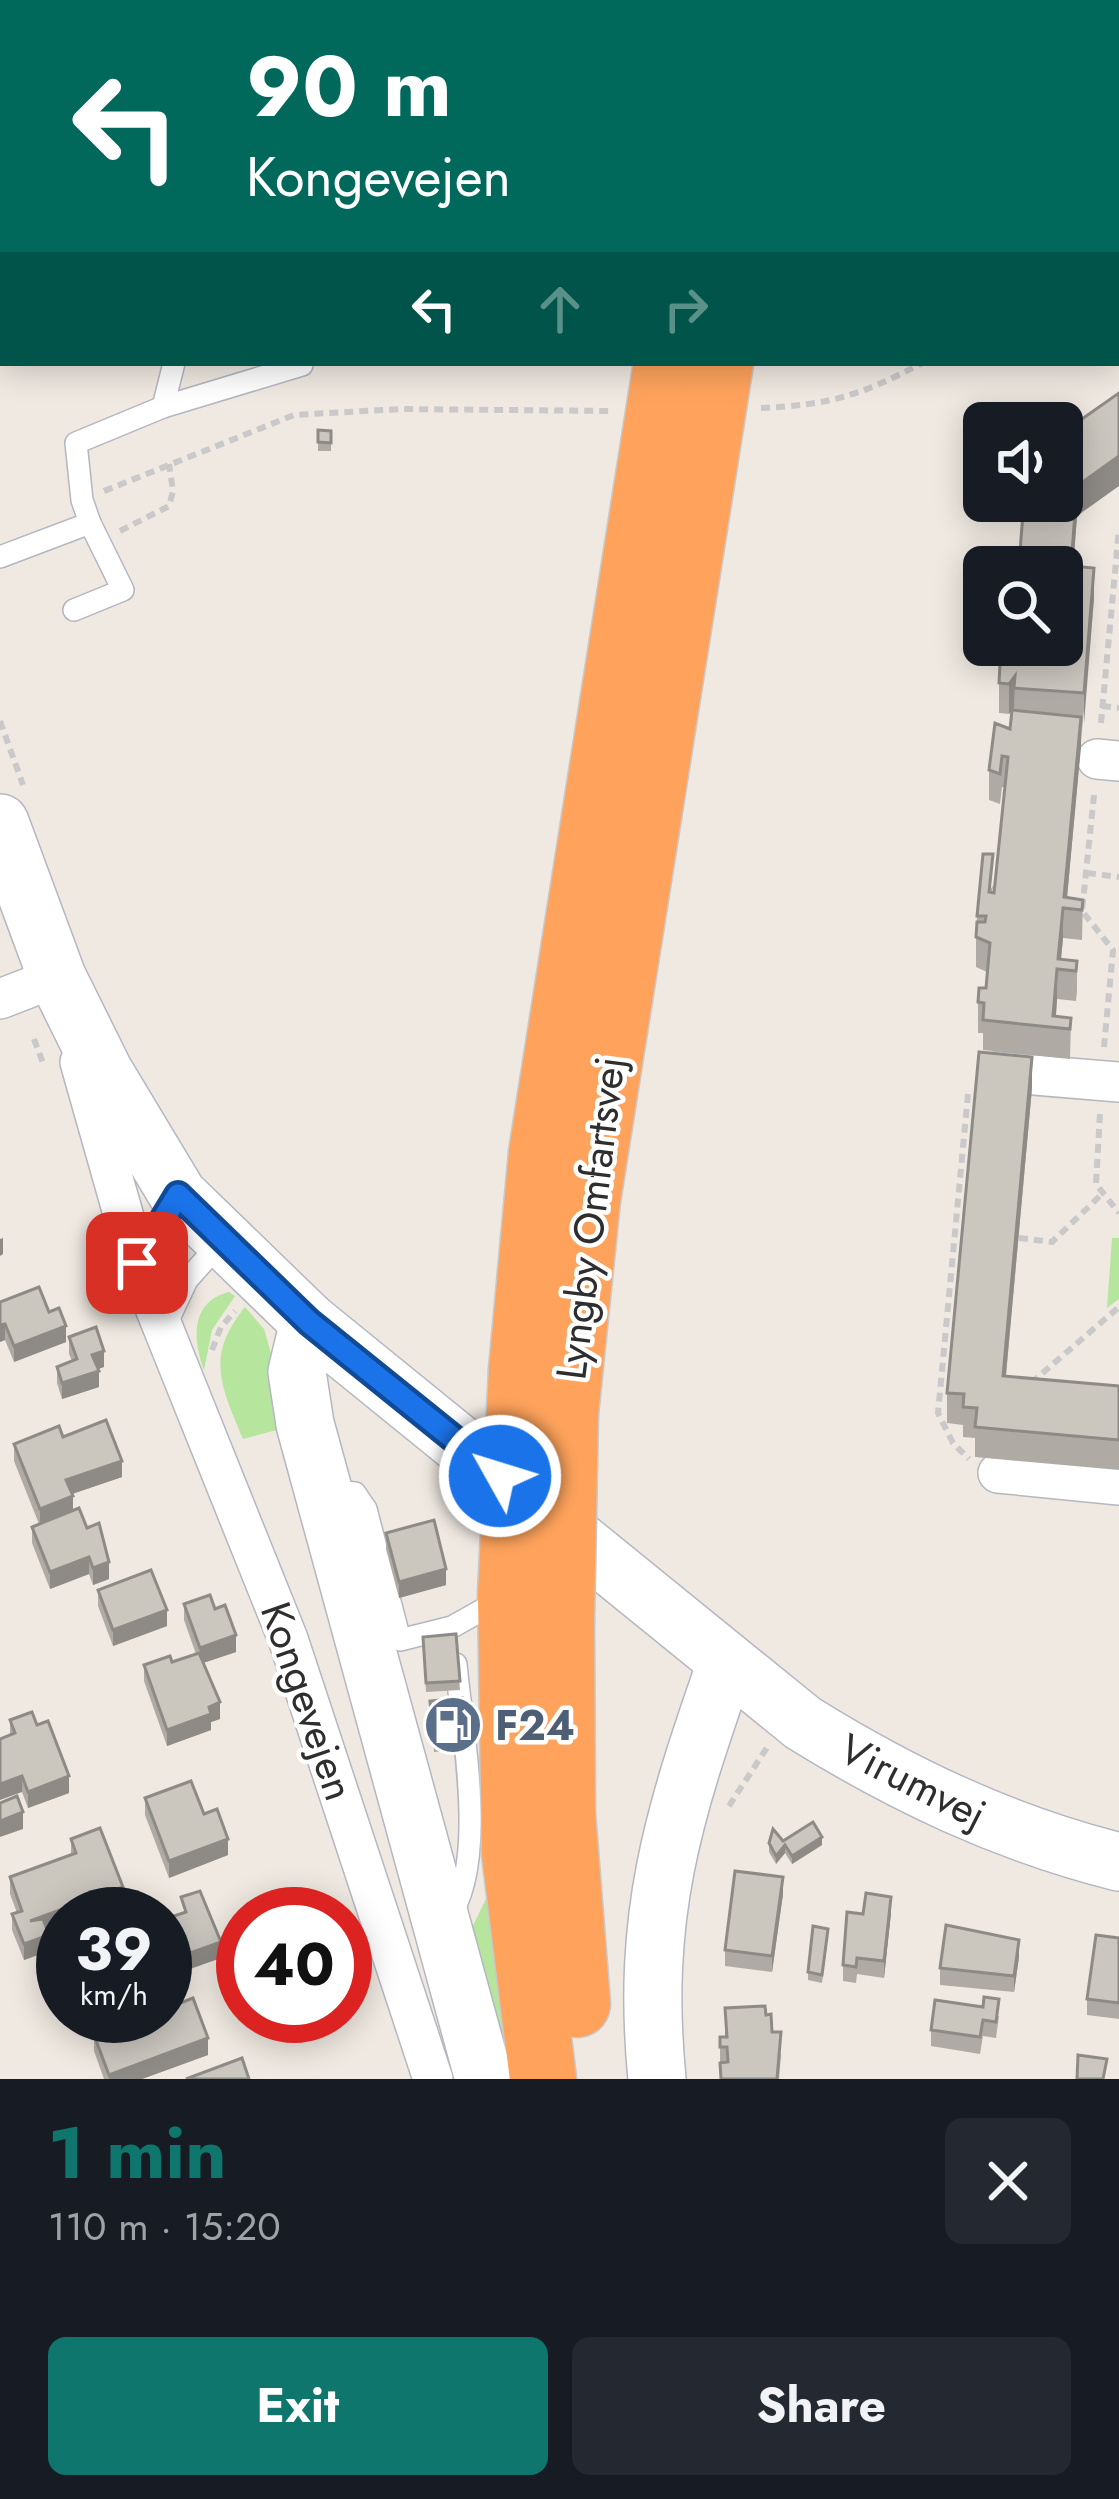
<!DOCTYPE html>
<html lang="en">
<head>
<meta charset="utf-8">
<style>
	:root { --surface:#171b24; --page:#242831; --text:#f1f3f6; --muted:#9ea1a6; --accent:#0f766e }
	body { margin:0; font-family:Jost,sans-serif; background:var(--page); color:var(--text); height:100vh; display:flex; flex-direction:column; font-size:45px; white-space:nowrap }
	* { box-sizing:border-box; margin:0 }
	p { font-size:39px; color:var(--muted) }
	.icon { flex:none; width:66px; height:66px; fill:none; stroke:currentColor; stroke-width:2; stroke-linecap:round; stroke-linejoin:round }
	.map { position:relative; height:2079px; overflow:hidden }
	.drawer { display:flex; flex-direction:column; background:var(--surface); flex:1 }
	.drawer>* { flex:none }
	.guide { position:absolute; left:0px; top:0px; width:1119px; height:366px; box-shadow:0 6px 30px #0003; background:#00695c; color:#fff; overflow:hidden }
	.fabs { position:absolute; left:963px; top:402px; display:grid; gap:24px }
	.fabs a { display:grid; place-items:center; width:120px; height:120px; border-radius:18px; background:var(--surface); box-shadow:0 6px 30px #0003; font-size:60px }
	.speed { position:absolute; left:36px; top:1887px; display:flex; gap:24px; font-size:60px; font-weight:700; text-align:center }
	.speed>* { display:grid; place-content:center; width:156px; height:156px; border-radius:50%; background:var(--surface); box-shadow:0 6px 30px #0003; line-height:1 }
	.speed small { font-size:30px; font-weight:400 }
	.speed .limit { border:18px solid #d22; background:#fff; color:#111 }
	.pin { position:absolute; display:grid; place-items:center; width:102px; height:102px; color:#fff; margin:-51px; border-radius:24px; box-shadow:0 6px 18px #0006 }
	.me { position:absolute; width:132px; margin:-66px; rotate:309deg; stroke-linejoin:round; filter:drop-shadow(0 0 9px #0008) }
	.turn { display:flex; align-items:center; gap:42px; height:252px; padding:0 48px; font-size:54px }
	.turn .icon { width:156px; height:156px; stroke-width:2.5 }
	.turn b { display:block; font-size:84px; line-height:102px }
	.lanes { display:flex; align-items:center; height:114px; padding:0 48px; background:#0003; justify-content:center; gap:60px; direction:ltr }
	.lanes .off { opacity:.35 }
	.round { display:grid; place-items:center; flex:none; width:126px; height:126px; border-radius:18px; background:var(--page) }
	.head { display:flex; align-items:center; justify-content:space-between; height:204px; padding:0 48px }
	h1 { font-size:72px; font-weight:700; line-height:90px; color:var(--accent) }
	.action { display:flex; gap:24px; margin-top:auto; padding:24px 48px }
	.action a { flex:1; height:138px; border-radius:18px; background:var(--accent); color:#fff; font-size:48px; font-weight:700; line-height:138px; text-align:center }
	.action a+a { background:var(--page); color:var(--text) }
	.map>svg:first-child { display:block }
</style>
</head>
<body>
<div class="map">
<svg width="1119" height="2079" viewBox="0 0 1119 2079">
	<rect width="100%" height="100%" fill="#efe9e1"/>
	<g fill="#b6e59e">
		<polygon points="173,1233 186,1254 165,1285 157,1282 165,1237"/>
		<polygon points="1112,1238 1119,1238 1119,1299 1107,1308"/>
		<path d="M229 1292 235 1296 212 1330 204 1370C193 1339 190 1302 229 1292Z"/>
		<path d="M245 1307 264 1329 292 1426 243 1439C221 1386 205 1356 245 1307Z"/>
		<polygon points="496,1878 522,2079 498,2079 468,1936"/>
	</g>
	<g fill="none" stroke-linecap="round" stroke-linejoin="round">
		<defs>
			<g id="lane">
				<polyline points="365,0 366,3"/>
				<polyline points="163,407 174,363"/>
				<polyline points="0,557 90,523 82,500 76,443 163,407 302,365"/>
				<polyline points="74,610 123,590 90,523"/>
				<polyline points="138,1261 177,1196"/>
				<polyline points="164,1329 187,1280 221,1242"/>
				<polyline points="326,1490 355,1493 366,1509 400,1640 452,1627 500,1600"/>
				<path d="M447 1920C489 1866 462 1731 456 1664"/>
			</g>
			<g id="street">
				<polyline points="1097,759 1119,761"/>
				<polyline points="0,999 57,977 63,1000"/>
				<polyline points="80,1062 137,1263 288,1639 433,2079"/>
				<polyline points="997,1072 1119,1082"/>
				<polyline points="998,1473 1119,1485"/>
			</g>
			<g id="secondary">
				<path d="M0 823 57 977 104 1072 178 1195 309 1322 803 1723C903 1785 1004 1833 1119 1862"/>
				<polyline points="309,1322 297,1372 305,1424 484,2079"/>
				<path d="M657 2079C641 1915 673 1816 726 1664"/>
			</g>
			<g id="highway">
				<polyline points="724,3 725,0"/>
				<polyline points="778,3 779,0"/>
				<polyline points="522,1370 542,1153 667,363"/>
				<polyline points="565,1413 587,1200 720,363"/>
				<polyline points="511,1594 515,1853 543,2079"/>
				<polyline points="561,1621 562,1814 577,2004"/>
			</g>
		</defs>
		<use href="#lane" stroke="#b4b7c1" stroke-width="24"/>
		<use href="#street" stroke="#b4b7c1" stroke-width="42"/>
		<use href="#secondary" stroke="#b4b7c1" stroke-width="60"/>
		<use href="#highway" stroke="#c9c9c9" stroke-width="69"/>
		<g stroke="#c9c9c9" stroke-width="6" stroke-dasharray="9 6" stroke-linecap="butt">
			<polyline points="1116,261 1119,260"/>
			<path d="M761 408C830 405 862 395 922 363"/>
			<polyline points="104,491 294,415 401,409 610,411"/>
			<polyline points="120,531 169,506 173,491 169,464"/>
			<polyline points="1102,706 1119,708"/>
			<polyline points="0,721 23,785"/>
			<polyline points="1101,723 1119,529"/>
			<polyline points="1094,795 1082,911 1113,950 1104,1047"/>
			<polyline points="1087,873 1119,877"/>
			<polyline points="34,1039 44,1066"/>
			<polyline points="968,1094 938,1413 953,1443 969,1459"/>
			<polyline points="1100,1114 1096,1184 1119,1213"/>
			<polyline points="1019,1238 1052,1242 1103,1193"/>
			<polyline points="212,1350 221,1327 235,1311"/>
			<polyline points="1031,1383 1119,1307"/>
			<polyline points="729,1806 768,1746"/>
		</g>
		<use href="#lane" stroke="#fff" stroke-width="21"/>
		<use href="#street" stroke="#fff" stroke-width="39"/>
		<use href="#secondary" stroke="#fff" stroke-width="57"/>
		<use href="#highway" stroke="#ffa35c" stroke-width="66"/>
		<defs>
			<g id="highway-bridge">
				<polyline points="511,1594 522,1370"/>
				<polyline points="561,1621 565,1413"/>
			</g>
		</defs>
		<use href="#highway-bridge" stroke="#c9c9c9" stroke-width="69" stroke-linecap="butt"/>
		<use href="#highway-bridge" stroke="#ffa35c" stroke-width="66"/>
	</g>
	<g fill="#afaba4">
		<polygon points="318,430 331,431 331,451 318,451"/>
		<polygon points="1077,516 1073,566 1094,598 1067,898 1083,900 1082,940 1063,938 1061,959 1077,961 1077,991 1076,1001 1057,999 1056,1016 1071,1018 1070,1059 983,1050 983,1033 978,1033 978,1002 986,988 987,972 976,967 976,937 977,916 993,885 992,893 994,893 1005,787 1002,787 1000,804 989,800 989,770 1010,729 1014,710 1014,708 1009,714 999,713 999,683 1009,664 1018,654 1062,645 1019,564"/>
		<polygon points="1032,1088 1006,1376 1119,1386 1119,1470 975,1457 975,1438 963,1437 963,1425 947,1423 947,1393"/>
		<polygon points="0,1302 49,1312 66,1342 14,1362 5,1340 0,1342"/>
		<polygon points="69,1337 104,1367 98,1369 99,1387 62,1399 57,1383 57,1367 72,1361 69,1354"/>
		<polygon points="63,1437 122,1477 72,1494 73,1511 109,1579 93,1585 89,1574 50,1589 32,1543 32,1527 39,1524 14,1461 14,1444"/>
		<polygon points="386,1533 446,1585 399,1598 386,1549"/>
		<polygon points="98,1590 167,1626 113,1646 98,1606"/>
		<polygon points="184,1604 215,1609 236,1652 203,1663 220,1719 211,1722 211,1730 167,1746 144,1681 144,1665 172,1662 196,1654 184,1620"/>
		<polygon points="456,1634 460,1690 426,1692 423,1637"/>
		<polygon points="430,1709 466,1740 466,1749 434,1752"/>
		<polygon points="10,1720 37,1725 69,1793 28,1808 22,1792 10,1735"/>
		<polygon points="145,1798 204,1814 228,1855 169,1878 145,1815"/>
		<polygon points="71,1839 123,1903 63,1914 63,1925 47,1931 49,1951 24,1960 12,1930 12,1914 17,1913 10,1894 10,1877 71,1855"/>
		<polygon points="783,1841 822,1845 792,1864 785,1853 776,1864 769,1852 769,1843"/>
		<polygon points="783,1894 772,1972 725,1966 725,1950"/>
		<polygon points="891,1913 884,1978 857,1974 856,1983 843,1981 843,1965 863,1914"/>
		<polygon points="828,1937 822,1983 808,1980 808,1972"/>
		<polygon points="1119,1938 1119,2019 1087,2015 1087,1999"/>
		<polygon points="1019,1957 1014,1992 940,1985 940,1968"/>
		<polygon points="725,2008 766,2015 781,2055 779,2079 720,2079 720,2037 725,2037"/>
		<polygon points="999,2016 996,2038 983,2036 980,2054 931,2046 931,2030"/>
		<polygon points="94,2035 208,2055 142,2079 104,2079 94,2051"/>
	</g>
	<g fill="#8e8b86">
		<polygon points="3,168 3,192 0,193 0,170"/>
		<polygon points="1119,456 1119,486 1077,516 1071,596 1071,566 1077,486"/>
		<polygon points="1094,568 1094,598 1084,724 1084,693"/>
		<polygon points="1015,676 1014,708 1009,714 1009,684"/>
		<polygon points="1081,717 1081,747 1066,908 1064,897"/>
		<polygon points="1063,908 1063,938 1060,969 1058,959"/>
		<polygon points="1057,969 1057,999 1055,1027 1053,1016"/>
		<polygon points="1032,1057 1032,1088 1003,1406 1003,1376"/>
		<polygon points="3,1238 3,1254 0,1256 0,1239"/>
		<polygon points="5,1324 5,1340 0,1342 0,1325"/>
		<polygon points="66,1326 66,1342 14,1362 14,1346"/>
		<polygon points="104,1351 104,1367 92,1371 92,1355"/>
		<polygon points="99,1371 99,1387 62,1399 62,1383"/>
		<polygon points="122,1461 122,1477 66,1496 66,1480"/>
		<polygon points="73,1496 73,1513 40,1526 40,1509"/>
		<polygon points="89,1557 89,1574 50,1589 50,1572"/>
		<polygon points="109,1562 109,1579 93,1585 93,1568"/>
		<polygon points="446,1569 446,1585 399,1598 399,1582"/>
		<polygon points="167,1610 167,1626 113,1646 113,1630"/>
		<polygon points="236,1635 236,1652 200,1664 200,1648"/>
		<polygon points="220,1702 220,1719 211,1722 211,1730 167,1746 167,1730"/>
		<polygon points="22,1776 22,1792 0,1800 0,1784"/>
		<polygon points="69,1776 69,1793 28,1808 28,1792"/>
		<polygon points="23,1812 23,1829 0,1837 0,1821"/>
		<polygon points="822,1837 822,1845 792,1864 792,1856"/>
		<polygon points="228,1839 228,1855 169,1878 169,1861"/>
		<polygon points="785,1845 785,1853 776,1864 776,1856"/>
		<polygon points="783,1877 783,1894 772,1972 772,1956"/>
		<polygon points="123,1887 123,1903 93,1914 63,1914 63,1925 30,1937 30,1921"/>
		<polygon points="891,1897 891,1913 884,1978 884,1961"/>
		<polygon points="49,1935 49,1951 24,1960 24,1944"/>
		<polygon points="1019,1940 1019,1957 1014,1992 1014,1976"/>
		<polygon points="221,1942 221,1958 165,1978 165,1962"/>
		<polygon points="208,2038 208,2055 142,2079 109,2079 109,2075"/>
	</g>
	<g fill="#cbc7bf" stroke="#8e8b86" stroke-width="3">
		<rect x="418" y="0" width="201" height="3"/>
		<polygon points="3,64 3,168 0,170 0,65"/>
		<polygon points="1119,393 1119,456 1077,486 1071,566 1094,568 1084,693 1014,688 1015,676 1009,684 999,683 1000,664 1009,664 1010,653 1018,654 1018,645 1062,645 1062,567 1010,567 1010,563 1019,564 1024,501 1062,501 1062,433"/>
		<polygon points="318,430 331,431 331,443 318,442"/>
		<polygon points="1012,710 1081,717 1064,897 1083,900 1082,910 1063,908 1058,959 1077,961 1076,971 1057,969 1053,1016 1071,1018 1070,1029 983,1020 984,1003 978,1002 979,988 986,988 990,943 976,937 977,922 985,922 986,916 977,916 983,854 993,854 989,892 994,893 1008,757 1002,756 1000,774 989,770 995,723 1010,729"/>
		<polygon points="979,1052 1032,1057 1003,1376 1119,1386 1119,1440 975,1427 977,1408 963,1407 964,1394 947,1393"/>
		<polygon points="39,1287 49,1312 59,1308 66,1326 14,1346 5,1324 0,1325 0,1302"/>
		<polygon points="96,1327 104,1351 92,1355 99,1371 62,1383 57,1367 77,1359 69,1337"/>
		<polygon points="106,1420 122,1461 66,1480 73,1496 40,1509 14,1444 59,1426 63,1437"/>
		<polygon points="79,1508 87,1528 99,1523 109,1562 93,1568 89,1557 50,1572 32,1527"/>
		<polygon points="434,1520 446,1569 399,1582 386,1533"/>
		<polygon points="151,1570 167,1610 113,1630 98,1590"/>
		<polygon points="210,1595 215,1609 225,1605 236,1635 200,1648 184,1604"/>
		<polygon points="456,1634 460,1681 426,1683 423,1637"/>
		<polygon points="199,1653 220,1702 209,1707 211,1714 167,1730 144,1665 170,1656 172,1662"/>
		<polygon points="462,1698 466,1740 434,1744 430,1701"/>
		<polygon points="32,1712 37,1725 48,1721 69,1776 28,1792 22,1776 0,1784 0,1739 15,1733 10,1720"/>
		<polygon points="191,1781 204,1814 217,1809 228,1839 169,1861 145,1798"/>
		<polygon points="17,1796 23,1812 0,1821 0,1803"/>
		<polygon points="813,1822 822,1837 792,1856 785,1845 776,1856 769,1843 773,1829 783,1841"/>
		<polygon points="100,1828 123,1887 30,1921 43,1919 49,1935 24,1944 12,1914 22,1911 10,1877 76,1853 71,1839"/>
		<polygon points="735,1871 783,1877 772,1956 725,1950"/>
		<polygon points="200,1891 221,1942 165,1962 165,1919 186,1912 181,1897"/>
		<polygon points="866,1893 891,1897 884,1961 857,1958 856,1967 843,1965 847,1912 863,1914"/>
		<polygon points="946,1925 1019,1940 1014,1976 940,1968"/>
		<polygon points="813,1926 828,1929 822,1975 808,1972"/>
		<polygon points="1096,1935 1119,1938 1119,2003 1087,1999"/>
		<polygon points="984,1997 999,1999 996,2022 983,2020 980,2037 931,2030 935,2000 983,2007"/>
		<polygon points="193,1998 208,2038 109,2075 94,2035 145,2016 165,2016 165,2009"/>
		<polygon points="765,2006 766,2015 771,2014 772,2032 781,2032 777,2079 721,2079 720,2063 728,2062 727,2047 720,2047 720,2037 727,2037 725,2008"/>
		<polygon points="1078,2055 1107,2059 1103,2079 1077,2079"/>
		<polygon points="242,2058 249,2079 186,2079"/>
	</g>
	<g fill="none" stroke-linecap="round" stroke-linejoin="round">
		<defs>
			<polyline id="route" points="137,1263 178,1195 309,1322 500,1476"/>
		</defs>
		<use href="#route" stroke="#114b97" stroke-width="30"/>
		<use href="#route" stroke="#1a73e8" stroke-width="21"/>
	</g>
	<defs>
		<symbol id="fuel-disc" viewBox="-11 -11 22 22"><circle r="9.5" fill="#5c6f8a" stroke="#fff"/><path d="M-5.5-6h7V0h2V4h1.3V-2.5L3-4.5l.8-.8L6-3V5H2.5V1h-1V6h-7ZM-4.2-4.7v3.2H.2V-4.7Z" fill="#fff"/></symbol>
	</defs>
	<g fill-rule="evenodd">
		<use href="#fuel-disc" x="420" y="1692" width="66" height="66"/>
	</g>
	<g text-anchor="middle" stroke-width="9" stroke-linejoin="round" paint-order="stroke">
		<g font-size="42" fill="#2e2e2e" stroke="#fff">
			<text transform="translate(590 1218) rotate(-83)" y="15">Lyngby Omfartsvej</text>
			<text transform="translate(308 1701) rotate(71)" y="15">Kongevejen</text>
			<text transform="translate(913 1781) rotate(27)" y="15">Virumvej</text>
		</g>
		<g font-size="42" font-weight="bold" fill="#4e5e75" stroke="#fff" text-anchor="start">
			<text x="495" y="1740">F24</text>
		</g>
	</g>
</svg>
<div class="fabs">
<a><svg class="icon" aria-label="sound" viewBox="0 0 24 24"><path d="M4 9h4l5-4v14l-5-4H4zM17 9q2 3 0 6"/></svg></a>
<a><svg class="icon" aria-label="search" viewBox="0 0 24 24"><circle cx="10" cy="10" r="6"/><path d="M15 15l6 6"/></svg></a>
</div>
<div class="speed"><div>39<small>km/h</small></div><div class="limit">40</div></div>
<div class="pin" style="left:137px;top:1263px;background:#d93025"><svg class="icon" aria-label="arrive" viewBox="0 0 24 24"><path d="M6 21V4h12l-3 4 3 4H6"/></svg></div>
<svg class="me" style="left:500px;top:1476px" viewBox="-20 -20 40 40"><circle r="17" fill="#1a73e8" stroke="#fff" stroke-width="3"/><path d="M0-11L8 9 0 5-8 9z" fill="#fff"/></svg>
<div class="guide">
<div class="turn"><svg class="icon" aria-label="left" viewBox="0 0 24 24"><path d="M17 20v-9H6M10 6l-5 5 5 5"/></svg><div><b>90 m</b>Kongevejen</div></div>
<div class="lanes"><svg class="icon" aria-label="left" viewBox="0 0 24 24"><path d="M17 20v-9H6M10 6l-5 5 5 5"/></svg><svg class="icon off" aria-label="ahead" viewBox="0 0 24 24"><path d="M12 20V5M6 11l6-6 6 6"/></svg><svg class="icon off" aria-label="right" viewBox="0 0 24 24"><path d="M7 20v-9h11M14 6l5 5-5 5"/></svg></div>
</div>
</div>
<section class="drawer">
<div class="head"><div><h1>1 min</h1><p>110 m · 15:20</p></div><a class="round"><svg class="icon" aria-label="close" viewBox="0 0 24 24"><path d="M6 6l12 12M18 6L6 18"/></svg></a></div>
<div class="action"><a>Exit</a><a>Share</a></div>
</section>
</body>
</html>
